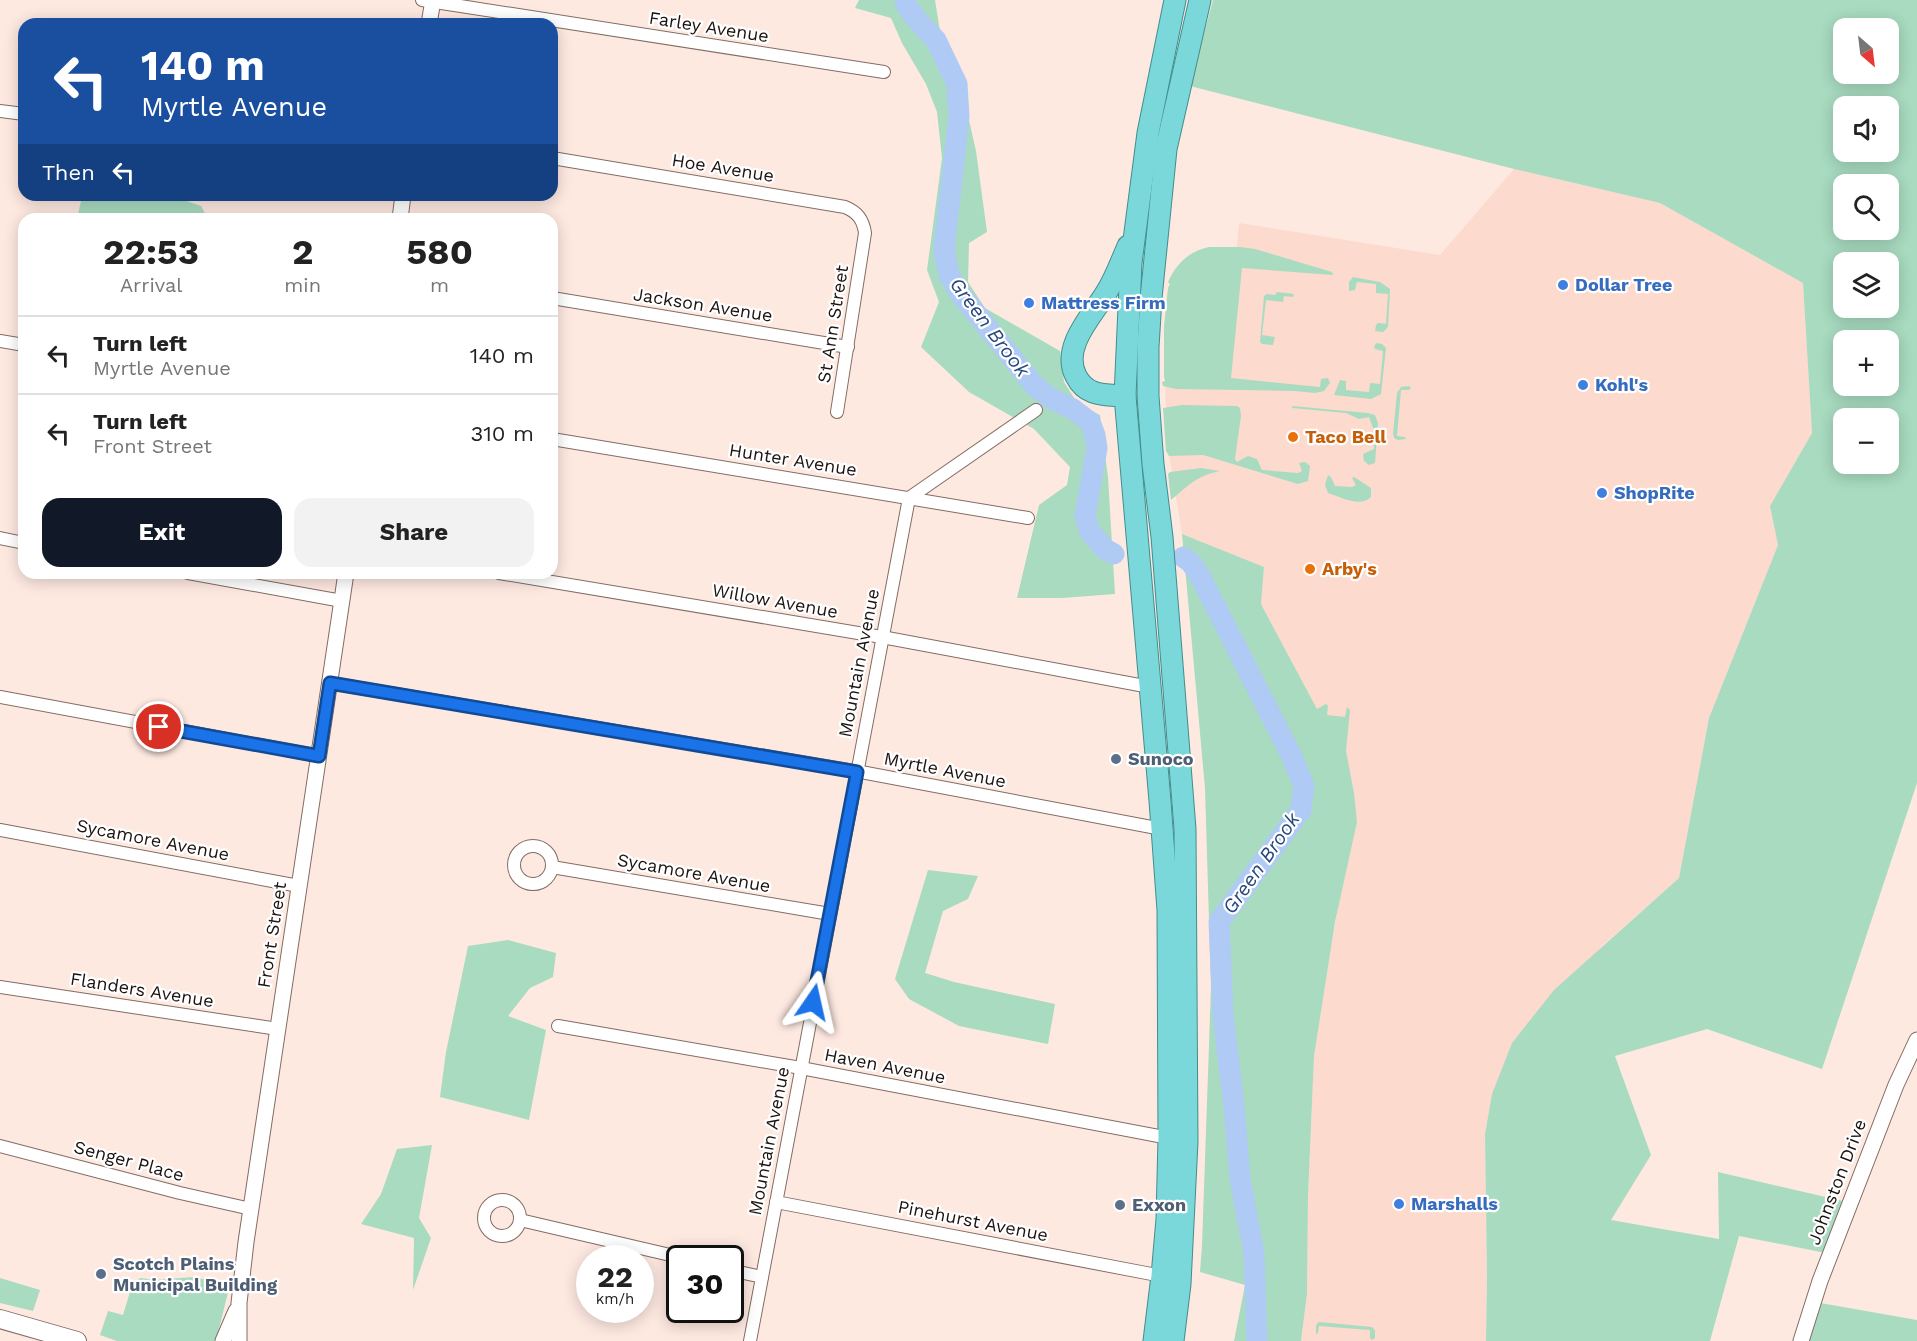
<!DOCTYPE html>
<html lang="en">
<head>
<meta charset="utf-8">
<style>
	:root { --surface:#fff; --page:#f2f2f2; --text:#222; --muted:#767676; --line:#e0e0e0; --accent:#111827 }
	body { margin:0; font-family:"Work Sans",sans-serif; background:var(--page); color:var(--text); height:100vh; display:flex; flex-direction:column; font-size:22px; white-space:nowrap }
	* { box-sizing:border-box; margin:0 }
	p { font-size:20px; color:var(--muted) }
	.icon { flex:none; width:33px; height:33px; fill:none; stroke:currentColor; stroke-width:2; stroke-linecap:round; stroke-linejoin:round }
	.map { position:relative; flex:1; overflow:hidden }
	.side { position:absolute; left:18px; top:213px; width:540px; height:366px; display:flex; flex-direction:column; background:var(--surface); border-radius:18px; box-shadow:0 3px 15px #0003 }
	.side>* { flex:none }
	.hud { position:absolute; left:18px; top:18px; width:540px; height:183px; border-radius:18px; box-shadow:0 3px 15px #0003; background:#1a4fa0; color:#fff; overflow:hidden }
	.needle { width:39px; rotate:152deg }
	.controls { position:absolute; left:1833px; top:18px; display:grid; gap:12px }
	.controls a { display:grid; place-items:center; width:66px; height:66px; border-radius:12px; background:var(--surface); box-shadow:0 3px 15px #0003; font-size:30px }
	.speed { position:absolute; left:576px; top:1245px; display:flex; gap:12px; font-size:30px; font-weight:700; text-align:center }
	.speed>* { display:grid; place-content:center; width:78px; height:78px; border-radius:50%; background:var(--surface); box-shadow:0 3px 15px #0003; line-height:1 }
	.speed small { font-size:15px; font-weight:400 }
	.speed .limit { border:3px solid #111; border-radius:9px; background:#fff; color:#111 }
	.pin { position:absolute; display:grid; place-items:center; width:51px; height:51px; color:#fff; margin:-26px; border:3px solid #fff; border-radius:50%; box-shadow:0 2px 6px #0007 }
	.me { position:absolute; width:66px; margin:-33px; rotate:11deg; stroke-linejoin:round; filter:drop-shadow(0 0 4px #0008) }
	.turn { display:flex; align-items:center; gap:21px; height:126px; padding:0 24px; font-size:27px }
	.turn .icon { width:78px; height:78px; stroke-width:2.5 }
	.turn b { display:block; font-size:42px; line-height:51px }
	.then { display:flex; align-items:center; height:57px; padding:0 24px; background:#0003; gap:12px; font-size:22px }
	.eta { display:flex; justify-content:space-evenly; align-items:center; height:102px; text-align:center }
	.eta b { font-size:36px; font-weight:700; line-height:42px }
	.button { display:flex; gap:12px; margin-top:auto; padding:12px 24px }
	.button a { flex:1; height:69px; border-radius:18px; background:var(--accent); color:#fff; font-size:24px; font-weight:700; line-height:69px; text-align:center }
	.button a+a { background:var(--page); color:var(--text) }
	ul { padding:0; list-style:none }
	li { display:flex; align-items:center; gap:18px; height:78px; padding:0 24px; border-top:2px solid var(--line) }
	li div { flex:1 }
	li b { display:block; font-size:22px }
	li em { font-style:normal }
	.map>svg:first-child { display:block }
</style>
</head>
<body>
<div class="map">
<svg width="1917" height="1341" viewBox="0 0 1917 1341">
	<rect width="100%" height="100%" fill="#fee9e1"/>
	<polygon fill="#fddace" points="1514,169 1660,203 1803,283 1812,433 1770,506 1778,545 1709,718 1679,878 1602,946 1492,1094 1485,1134 1487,1278 1486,1341 1301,1341 1307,1294 1308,1196 1314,1056 1325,982 1344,872 1317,709 1261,604 1264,567 1182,534 1167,442 1165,382 1164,376 1168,288 1170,284 1168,282 1233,289 1239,223 1440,255"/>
	<g fill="#a8dbc0" fill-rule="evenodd">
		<polygon points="859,0 935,0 940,31 956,63 976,151 987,232 969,243 968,282 985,308 1060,351 1064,382 1078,404 1100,415 1108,477 1115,594 1062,598 1017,598 1039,505 1067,485 1070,467 1034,429 969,392 921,347 939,302 927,270 942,158 937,112 926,84 902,43 891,18 855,8"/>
		<path d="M1213 0H1917V783L1822 1069 1707 1029 1615 1056 1651 1155 1611 1220 1719 1239 1718 1172 1843 1201 1826 1253 1739 1236 1710 1341H1486L1487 1278 1485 1134 1492 1094 1512 1043 1554 990 1679 878 1709 718 1778 545 1770 506 1812 433 1803 283 1660 203 1514 169 1190 86ZM1844 28H1888V74H1844ZM1844 106H1888V152H1844ZM1844 184H1888V230H1844ZM1844 262H1888V308H1844ZM1844 340H1888V386H1844ZM1844 418H1888V464H1844Z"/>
		<polygon points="106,195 169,195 201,206 208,219 77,219 81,201"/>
		<path d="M1209 247H1240L1255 249 1332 272 1333 275 1242 268 1231 378 1320 387 1321 379 1328 378 1330 383 1324 391 1315 393 1295 391 1176 389 1163 386 1162 382 1165 381 1164 376V326L1168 288 1170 284 1168 282C1176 264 1189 251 1209 247Z"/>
		<polygon points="1353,277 1380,282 1390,289 1388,327 1383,332 1375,331 1376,325 1378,323 1386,324 1388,294 1376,293 1376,284 1357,282 1355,290 1349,291 1349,282"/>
		<polygon points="1277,292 1294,294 1293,297 1284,296 1283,302 1266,300 1262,335 1275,337 1273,345 1262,344 1260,342 1264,296 1267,294 1275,295"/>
		<polygon points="1376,343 1382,344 1386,348 1381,394 1371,399 1334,395 1340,380 1346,381 1346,390 1369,392 1370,383 1380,384 1383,351 1375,349 1374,347"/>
		<polygon points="1409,386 1411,388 1409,390 1401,390 1397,436 1405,437 1406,439 1398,440 1394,438 1393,433 1397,393 1401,387"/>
		<polygon points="1182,405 1237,406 1240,408 1241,416 1235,459 1237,462 1248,456 1257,459 1262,470 1298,473 1302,471 1299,463 1305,462 1310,466 1308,481 1298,484 1203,455 1169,456 1166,451 1163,408"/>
		<polygon points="1292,406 1368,413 1375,415 1378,423 1375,463 1369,465 1364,461 1363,454 1374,449 1375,433 1369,417 1359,419 1346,413 1292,408"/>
		<path d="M1201 468 1220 471C1196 476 1189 485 1171 500L1168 474 1170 472Z"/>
		<path d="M1328 475 1331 477 1335 486 1352 487 1356 485 1352 478 1354 477 1371 488V497C1360 508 1341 497 1328 493L1325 485Z"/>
		<polygon points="1182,534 1264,567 1261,604 1317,709 1326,704 1328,706 1327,715 1345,717 1347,707 1350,710 1346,751 1354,793 1357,822 1335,922 1314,1056 1308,1196 1307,1294 1301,1341 1234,1341 1245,1285 1200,1272 1202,1246 1211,987 1205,788"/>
		<polygon points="928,870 978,876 968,899 943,911 925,973 954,982 1055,1004 1048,1044 959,1026 909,999 895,979"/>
		<polygon points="508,940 556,953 553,977 530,988 508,1016 546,1030 529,1120 440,1097 446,1052 468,946"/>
		<polygon points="432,1145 419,1218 431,1238 413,1290 414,1238 361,1224 381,1194 397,1149"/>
		<polygon points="193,1277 230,1284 216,1341 117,1341 100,1335 108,1311 123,1315 133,1282 141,1278 155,1280"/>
		<polygon points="0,1278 40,1290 33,1311 0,1303"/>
		<polygon points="1809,1301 1917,1320 1917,1341 1797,1341"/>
		<polygon points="1319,1322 1372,1327 1375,1330 1375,1338 1372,1340 1370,1338 1370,1330 1319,1326 1318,1333 1316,1334 1316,1325"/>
	</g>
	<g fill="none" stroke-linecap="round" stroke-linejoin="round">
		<g stroke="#afcaf4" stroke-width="21">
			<polyline points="905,0 906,5 917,20 936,40 957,84 959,117 944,249 949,275 961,295 1034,385 1050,398 1073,409 1090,422 1095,435 1097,448 1085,516 1090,532 1105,549 1114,554"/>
			<polyline points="1183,557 1190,562 1199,574 1292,757 1304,786 1301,810 1219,922 1223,1015 1234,1106 1240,1179 1254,1253 1257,1341"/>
		</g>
		<defs>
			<g id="minor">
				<polyline points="422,0 884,72"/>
				<polyline points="0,111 24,114"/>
				<path d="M552 158 845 207C857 212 863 219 865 233L837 412"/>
				<polyline points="552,298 848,347"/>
				<polyline points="0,341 24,345"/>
				<polyline points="552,439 1028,518"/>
				<polyline points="0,538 24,543"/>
				<polyline points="188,573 342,601"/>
				<polyline points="499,573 882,637 1150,687"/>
				<polyline points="330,683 861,772 1162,829"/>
				<polyline points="0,697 319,756"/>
				<polyline points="0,830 299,886"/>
				<circle cx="533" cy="865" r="19"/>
				<polyline points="552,867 830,914"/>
				<polyline points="0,987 278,1029"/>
				<polyline points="558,1026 801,1068 1169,1138"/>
				<polyline points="0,1146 180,1193 251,1209"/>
				<circle cx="502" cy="1218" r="18"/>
				<polyline points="776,1202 1162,1276"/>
				<polyline points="520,1220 683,1258"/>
				<polyline points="730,1270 762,1277"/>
				<polyline points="750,1341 909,498 1036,410"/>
			</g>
			<g id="tertiary">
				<polyline points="429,24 433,0"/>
				<polyline points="400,219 403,195"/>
				<polyline points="223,1341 236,1311"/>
				<polyline points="239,1341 239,1303 246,1242 346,573"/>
				<polyline points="1801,1341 1820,1281 1896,1085 1917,1040"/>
			</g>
			<polyline id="secondary" points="0,1319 77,1341"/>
			<g id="trunk">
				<path d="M1125 396C1114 395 1103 396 1093 392 1085 389 1080 384 1076 376 1061 347 1092 316 1106 293 1115 279 1121 262 1128 246"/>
				<polyline points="1154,1341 1162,1276 1167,1219 1169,1138 1168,910 1160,801 1125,396 1131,263 1148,133 1175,0"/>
				<polyline points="1173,1341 1180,1284 1187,1142 1185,829 1162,537 1153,464 1148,396 1148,347 1151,298 1166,149 1200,0"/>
			</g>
		</defs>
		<use href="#minor" stroke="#836c63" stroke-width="14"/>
		<use href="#tertiary" stroke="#836c63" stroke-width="17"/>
		<use href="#secondary" stroke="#836c63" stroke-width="20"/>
		<use href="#trunk" stroke="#438d8d" stroke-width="23"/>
		<use href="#minor" stroke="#fff" stroke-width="12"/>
		<use href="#tertiary" stroke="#fff" stroke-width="15"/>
		<use href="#secondary" stroke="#fff" stroke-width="18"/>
		<use href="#trunk" stroke="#7ad8da" stroke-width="21"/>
	</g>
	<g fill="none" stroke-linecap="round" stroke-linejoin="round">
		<defs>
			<polyline id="route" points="159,727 319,756 330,683 857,772 813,1002"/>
		</defs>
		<use href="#route" stroke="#114b97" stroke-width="15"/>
		<use href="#route" stroke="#1a73e8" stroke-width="10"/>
	</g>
	<g fill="#3f7fe0" stroke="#fff" stroke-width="2">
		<circle cx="1563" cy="285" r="6"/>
		<circle cx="1029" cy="303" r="6"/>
		<circle cx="1583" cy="385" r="6"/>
		<circle cx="1602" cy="493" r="6"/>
		<circle cx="1399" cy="1204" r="6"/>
	</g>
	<g fill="#e8710a" stroke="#fff" stroke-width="2">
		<circle cx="1293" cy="437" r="6"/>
		<circle cx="1310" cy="569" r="6"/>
	</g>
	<g fill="#5c6f8a" stroke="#fff" stroke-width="2">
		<circle cx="1116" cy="759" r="6"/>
		<circle cx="1120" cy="1205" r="6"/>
		<circle cx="101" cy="1274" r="6"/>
	</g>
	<g text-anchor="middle" stroke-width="4.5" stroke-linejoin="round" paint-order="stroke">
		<g font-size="18" fill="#1c1310" stroke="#fff">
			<text transform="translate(709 27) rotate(9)" y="6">Farley Avenue</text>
			<text transform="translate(723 168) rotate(9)" y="6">Hoe Avenue</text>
			<text transform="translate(703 305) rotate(9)" y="6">Jackson Avenue</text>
			<text transform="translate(833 324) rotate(-81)" y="6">St Ann Street</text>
			<text transform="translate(793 460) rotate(9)" y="6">Hunter Avenue</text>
			<text transform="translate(775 601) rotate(10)" y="6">Willow Avenue</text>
			<text transform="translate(859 663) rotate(-79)" y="6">Mountain Avenue</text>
			<text transform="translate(945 770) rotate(11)" y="6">Myrtle Avenue</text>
			<text transform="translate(153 840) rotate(11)" y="6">Sycamore Avenue</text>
			<text transform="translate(694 873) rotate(10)" y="6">Sycamore Avenue</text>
			<text transform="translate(272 935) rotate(-81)" y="6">Front Street</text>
			<text transform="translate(142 990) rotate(9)" y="6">Flanders Avenue</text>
			<text transform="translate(885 1066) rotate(11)" y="6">Haven Avenue</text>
			<text transform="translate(769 1141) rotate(-79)" y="6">Mountain Avenue</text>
			<text transform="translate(129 1161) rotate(15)" y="6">Senger Place</text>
			<text transform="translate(1837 1182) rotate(-69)" y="6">Johnston Drive</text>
			<text transform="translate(973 1221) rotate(11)" y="6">Pinehurst Avenue</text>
		</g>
		<g font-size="18" font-weight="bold" fill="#366cbe" stroke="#fff" text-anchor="start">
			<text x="1575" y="291">Dollar Tree</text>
			<text x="1041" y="309">Mattress Firm</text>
			<text x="1595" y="391">Kohl's</text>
			<text x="1614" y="499">ShopRite</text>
			<text x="1411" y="1210">Marshalls</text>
		</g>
		<g font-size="18" font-weight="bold" fill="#c56008" stroke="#fff" text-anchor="start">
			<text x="1305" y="443">Taco Bell</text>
			<text x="1322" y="575">Arby's</text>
		</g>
		<g font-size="18" font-weight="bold" fill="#4e5e75" stroke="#fff" text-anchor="start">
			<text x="1128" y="765">Sunoco</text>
			<text x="1132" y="1211">Exxon</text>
			<text x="113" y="1270">Scotch Plains<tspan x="113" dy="21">Municipal Building</tspan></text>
		</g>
		<g font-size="20" font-style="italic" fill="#26487c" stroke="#fff">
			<text transform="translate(990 327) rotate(53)" y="7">Green Brook</text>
			<text transform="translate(1261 863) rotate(-55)" y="7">Green Brook</text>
		</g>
	</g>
</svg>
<div class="controls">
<a><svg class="needle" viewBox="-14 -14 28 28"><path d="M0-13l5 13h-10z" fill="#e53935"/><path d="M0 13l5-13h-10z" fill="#767676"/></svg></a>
<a><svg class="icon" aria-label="sound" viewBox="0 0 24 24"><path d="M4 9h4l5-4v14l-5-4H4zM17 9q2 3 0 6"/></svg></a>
<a><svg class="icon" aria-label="search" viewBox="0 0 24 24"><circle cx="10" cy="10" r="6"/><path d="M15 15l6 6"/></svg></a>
<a><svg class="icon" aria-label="layers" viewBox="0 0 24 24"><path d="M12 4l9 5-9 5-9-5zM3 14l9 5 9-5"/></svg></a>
<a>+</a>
<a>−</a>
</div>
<div class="speed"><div>22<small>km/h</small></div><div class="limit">30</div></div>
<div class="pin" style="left:159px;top:727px;background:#d93025"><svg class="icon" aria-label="arrive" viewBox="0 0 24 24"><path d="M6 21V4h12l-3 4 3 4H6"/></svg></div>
<svg class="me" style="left:813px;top:1002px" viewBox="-20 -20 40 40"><path d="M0-17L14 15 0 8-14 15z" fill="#1a73e8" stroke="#fff" stroke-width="4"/></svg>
<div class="hud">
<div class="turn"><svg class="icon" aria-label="left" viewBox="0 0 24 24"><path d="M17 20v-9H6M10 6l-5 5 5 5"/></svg><div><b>140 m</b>Myrtle Avenue</div></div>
<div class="then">Then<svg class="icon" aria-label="left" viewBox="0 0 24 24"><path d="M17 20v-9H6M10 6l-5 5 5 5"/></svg></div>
</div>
<section class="side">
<div class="eta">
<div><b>22:53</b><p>Arrival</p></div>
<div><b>2</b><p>min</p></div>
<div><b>580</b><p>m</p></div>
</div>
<ul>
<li><svg class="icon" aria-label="left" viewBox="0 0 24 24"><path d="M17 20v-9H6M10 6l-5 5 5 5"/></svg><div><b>Turn left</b><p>Myrtle Avenue</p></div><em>140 m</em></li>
<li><svg class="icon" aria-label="left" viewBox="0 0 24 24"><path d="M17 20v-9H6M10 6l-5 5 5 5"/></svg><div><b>Turn left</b><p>Front Street</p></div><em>310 m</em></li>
</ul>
<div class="button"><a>Exit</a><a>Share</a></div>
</section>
</div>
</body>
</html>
